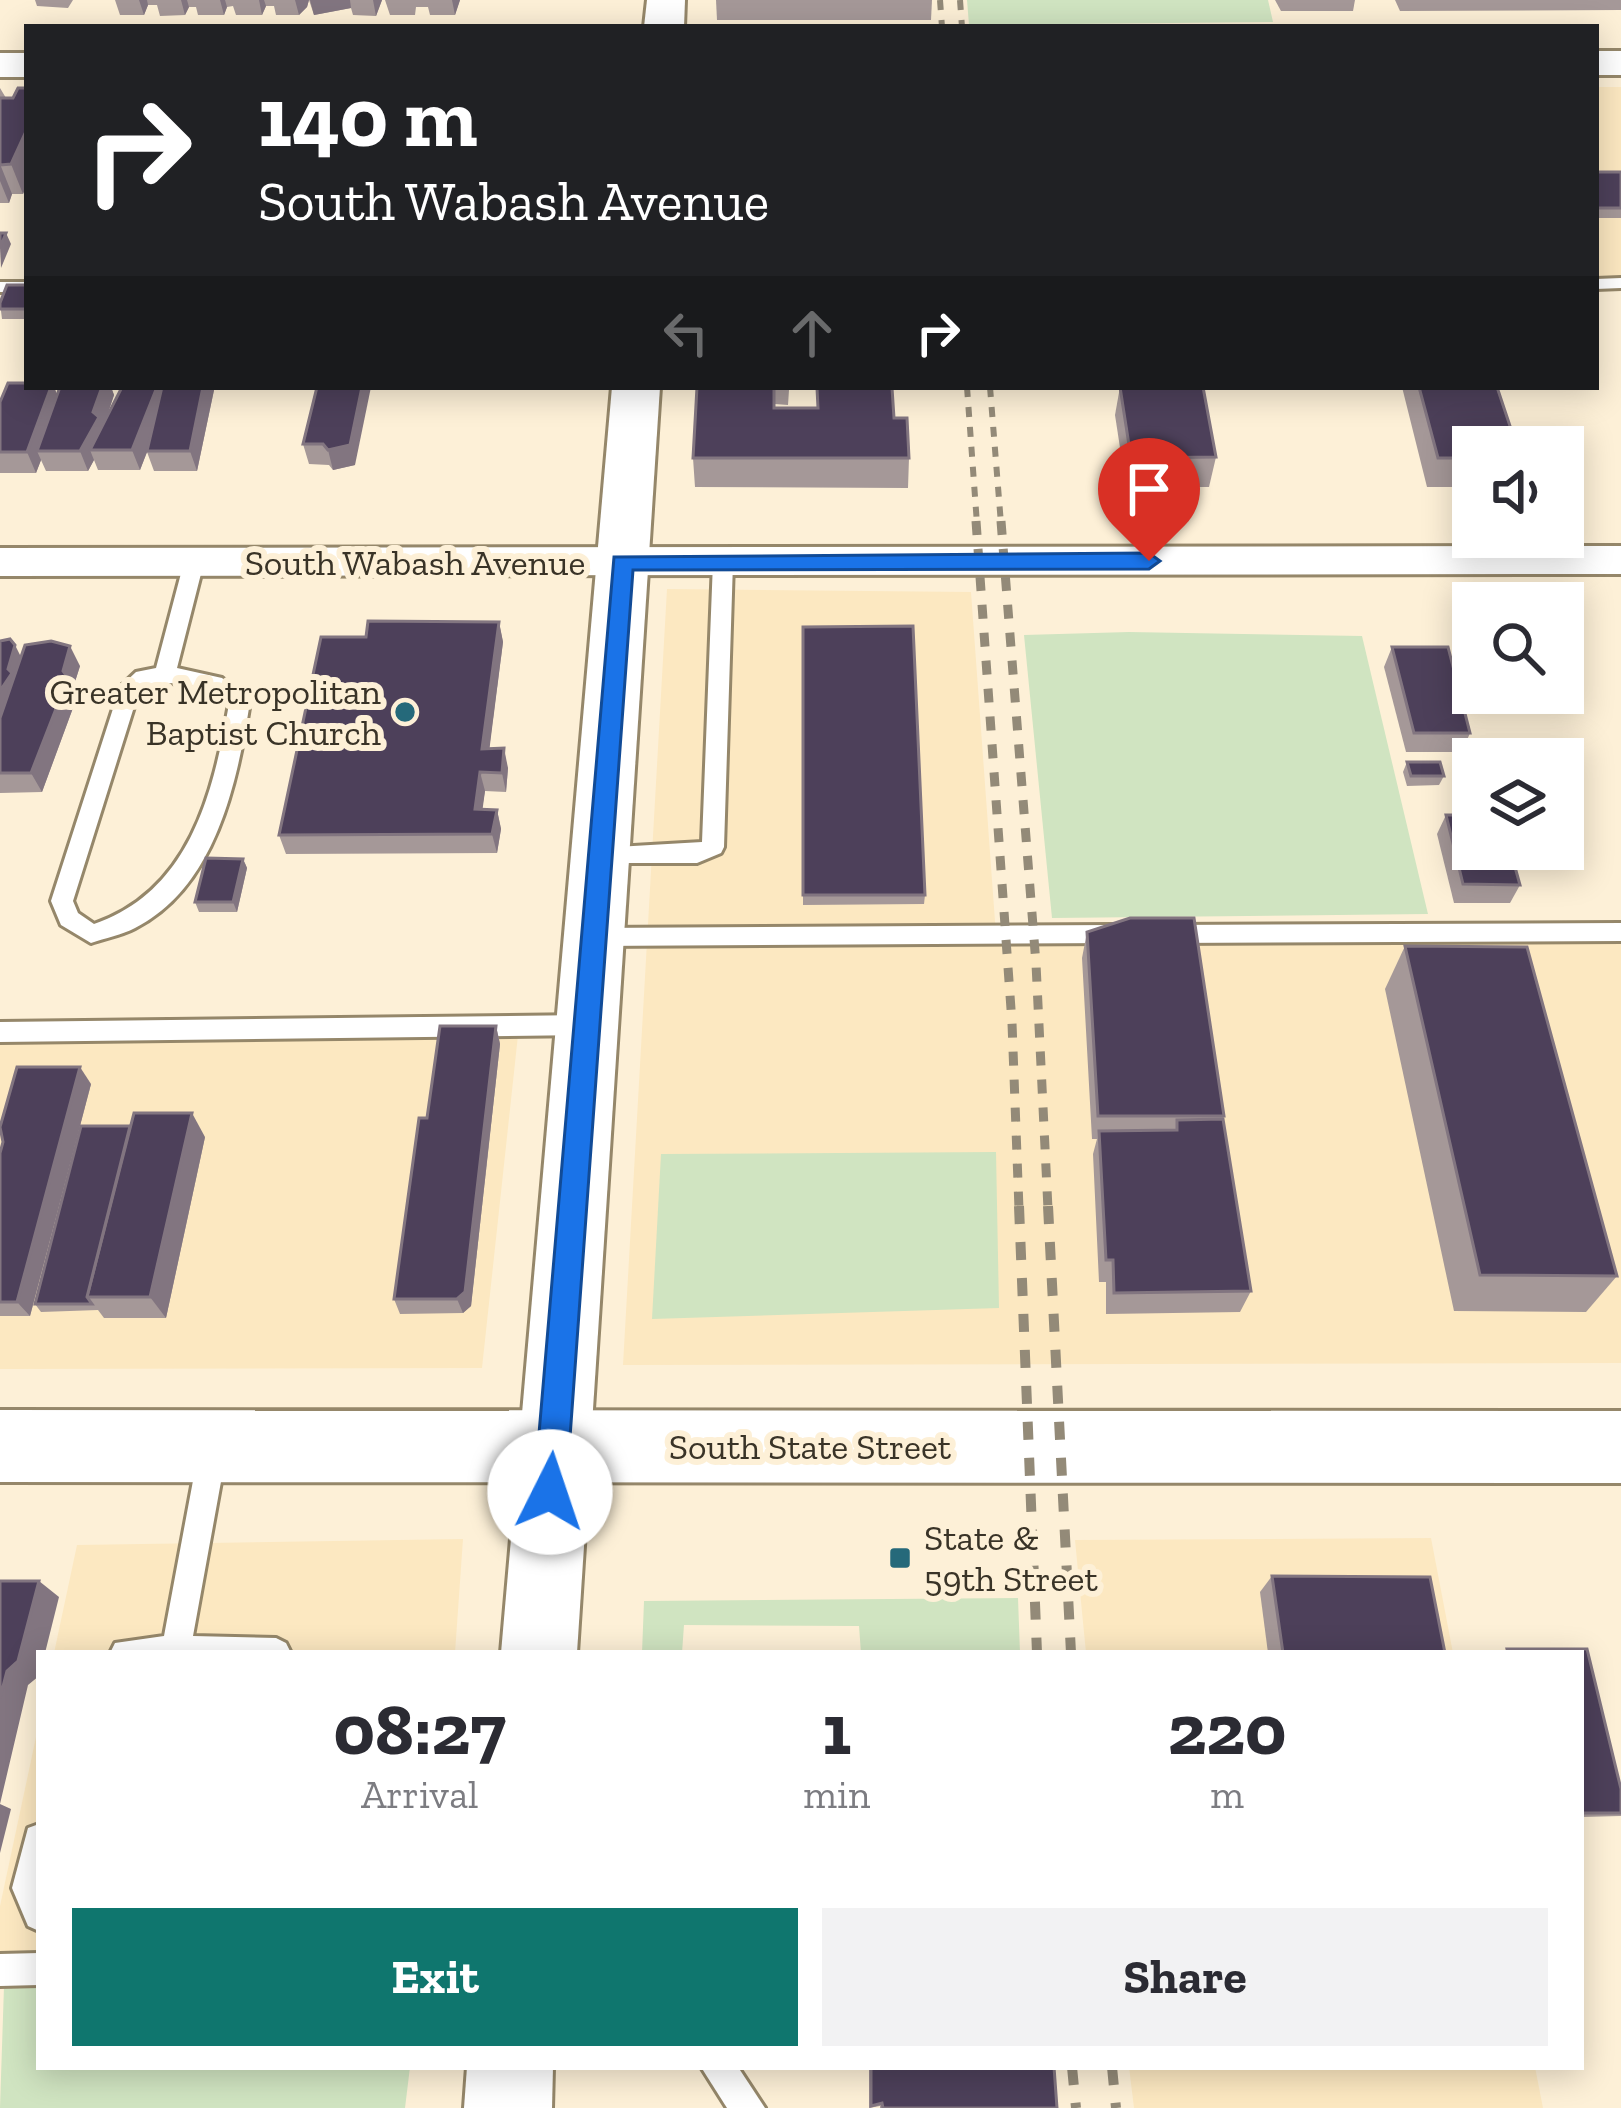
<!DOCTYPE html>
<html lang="en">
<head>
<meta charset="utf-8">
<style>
	:root { --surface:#fff; --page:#f2f2f3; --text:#2b2b33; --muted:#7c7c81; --accent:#0f766e }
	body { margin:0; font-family:"Zilla Slab",serif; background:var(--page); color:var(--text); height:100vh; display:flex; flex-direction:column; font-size:45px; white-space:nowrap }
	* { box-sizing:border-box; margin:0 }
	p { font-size:39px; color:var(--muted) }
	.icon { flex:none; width:66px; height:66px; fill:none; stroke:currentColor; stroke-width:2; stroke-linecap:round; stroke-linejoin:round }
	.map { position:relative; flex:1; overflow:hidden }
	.drawer { position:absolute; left:36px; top:1650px; width:1548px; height:420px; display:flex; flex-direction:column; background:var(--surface); border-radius:0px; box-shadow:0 6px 30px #0003 }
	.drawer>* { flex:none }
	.hud { position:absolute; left:24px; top:24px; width:1575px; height:366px; border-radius:0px; box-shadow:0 6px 30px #0003; background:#202124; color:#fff; overflow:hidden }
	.fabs { position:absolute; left:1452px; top:426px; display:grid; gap:24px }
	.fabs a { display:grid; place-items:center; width:132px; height:132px; border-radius:0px; background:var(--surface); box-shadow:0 6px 30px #0003; font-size:60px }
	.pin { position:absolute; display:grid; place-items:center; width:102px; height:102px; color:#fff; margin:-123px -51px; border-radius:50% 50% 50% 0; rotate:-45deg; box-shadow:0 0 12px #0007 }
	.pin .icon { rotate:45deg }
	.me { position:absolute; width:132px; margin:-66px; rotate:4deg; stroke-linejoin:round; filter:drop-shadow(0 0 9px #0008) }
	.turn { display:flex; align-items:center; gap:42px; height:252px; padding:0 36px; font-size:54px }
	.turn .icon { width:156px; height:156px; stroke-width:2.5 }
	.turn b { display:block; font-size:84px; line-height:102px }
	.lanes { display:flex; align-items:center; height:114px; padding:0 36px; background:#0003; justify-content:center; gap:60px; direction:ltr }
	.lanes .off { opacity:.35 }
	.eta { display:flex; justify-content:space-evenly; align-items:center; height:204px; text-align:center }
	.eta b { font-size:72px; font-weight:800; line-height:84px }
	.primary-button { display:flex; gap:24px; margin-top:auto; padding:24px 36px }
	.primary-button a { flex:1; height:138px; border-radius:0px; background:var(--accent); color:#fff; font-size:48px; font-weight:800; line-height:138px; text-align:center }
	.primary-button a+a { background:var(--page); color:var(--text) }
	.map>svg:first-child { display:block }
</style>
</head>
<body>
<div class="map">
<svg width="1621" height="2108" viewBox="0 0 1621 2108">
	<rect width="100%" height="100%" fill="#fdf0d7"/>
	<g fill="#fce8c1">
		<polygon points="1596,87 1621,87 1621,283 1596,284"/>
		<polygon points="667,589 971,592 996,935 1621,932 1621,1363 623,1365"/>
		<polygon points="519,1026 482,1368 0,1369 0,1032"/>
		<polygon points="1431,1538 1453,1653 1086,1653 1075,1540"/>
		<polygon points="463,1539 455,1653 54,1653 77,1545"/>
		<polygon points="39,1723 39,1969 0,1970 0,1906"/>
		<polygon points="1129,2067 1535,2067 1543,2108 1134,2108"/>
	</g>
	<g fill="#d0e4c1">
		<polygon points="967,0 1268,0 1273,22 969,25"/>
		<polygon points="1129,632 1362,636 1428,914 1052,918 1024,635"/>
		<polygon points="996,1152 999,1308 652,1319 661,1154"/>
		<polygon points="1018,1598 1020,1653 861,1653 859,1626 684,1625 682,1653 642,1653 644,1601"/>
		<polygon points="4,1986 39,1987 39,2067 410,2067 405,2108 0,2108"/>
	</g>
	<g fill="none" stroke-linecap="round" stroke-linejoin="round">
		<defs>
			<g id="service">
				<polygon points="1621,278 1621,288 1596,289 1596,279"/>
				<rect x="0" y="282" width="27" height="10"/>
				<path d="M194 555 204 562 177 668 222 678 250 702C237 782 216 887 135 928 122 935 105 938 91 943L61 925 51 901 120 687 136 672 156 668 184 562ZM176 683 207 688 229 704C213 794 190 891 94 924L78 913 73 901 139 691 148 684Z"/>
				<polygon points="723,555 733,562 724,847 721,853 697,863 591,863 588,857 591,851 599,848 702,842 713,562"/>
				<polygon points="1621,923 1621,941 1167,943 1156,934 1167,925"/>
				<polygon points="1115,925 1126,934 1115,943 594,946 583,937 594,928"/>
				<polygon points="586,1015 594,1018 598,1025 594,1032 586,1035 0,1042 0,1022"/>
				<polygon points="212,1441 222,1445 226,1454 193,1636 276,1638 286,1643 291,1653 110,1653 115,1643 164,1636 198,1454 202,1445"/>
				<polygon points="39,1824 39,1931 28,1926 12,1888 28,1828"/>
				<polygon points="39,1953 39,1985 0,1986 0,1954"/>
				<polygon points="701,2067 738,2067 765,2108 727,2108"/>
			</g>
			<polygon id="minor" points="1621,546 1621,574 0,576 0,548"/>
			<g id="tertiary">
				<polygon points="647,0 685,0 684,27 644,27"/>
				<rect x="1596" y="51" width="25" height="24"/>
				<rect x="0" y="53" width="27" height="24"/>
				<polygon points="612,387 660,387 577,1653 501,1653"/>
				<polygon points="467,2067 553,2067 552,2108 464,2108"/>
			</g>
			<polygon id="secondary" points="0,1410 1621,1411 1621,1483 0,1482"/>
		</defs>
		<use href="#service" stroke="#95876a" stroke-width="6"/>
		<use href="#minor" stroke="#95876a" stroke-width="6"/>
		<use href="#tertiary" stroke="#95876a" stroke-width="6"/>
		<use href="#secondary" stroke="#95876a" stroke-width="6"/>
		<use href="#service" fill="#fff" fill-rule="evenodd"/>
		<use href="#minor" fill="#fff" fill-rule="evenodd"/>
		<use href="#tertiary" fill="#fff" fill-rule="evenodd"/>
		<use href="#secondary" fill="#fff" fill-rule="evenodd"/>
		<g stroke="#938a78" stroke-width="6" stroke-dasharray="10 10" stroke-linecap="butt">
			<polyline points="940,0 942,27"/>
			<polyline points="960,0 962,27"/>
			<polyline points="967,387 977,524"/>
			<polyline points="990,387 1001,524"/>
		</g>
		<g stroke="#938a78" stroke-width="9" stroke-dasharray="14 14" stroke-linecap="butt">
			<polyline points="976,521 1012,1023 1019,1209"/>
			<polyline points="1001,521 1036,964 1048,1209"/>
		</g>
		<g stroke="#938a78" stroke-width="10" stroke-dasharray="18 18" stroke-linecap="butt">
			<polyline points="1019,1206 1037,1653"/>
			<polyline points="1048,1206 1071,1653"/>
			<polyline points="1072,2067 1076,2108"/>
			<polyline points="1112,2067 1116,2108"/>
		</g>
	</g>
	<g fill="#a59898">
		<polygon points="35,0 73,0 68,8 37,6"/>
		<polygon points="115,0 309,0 307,7 299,15 276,15 274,6 266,6 262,15 236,15 233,6 227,7 224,15 198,15 196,7 189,7 185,15 160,16 157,5 148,5 144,15 120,15"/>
		<polygon points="309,0 382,0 376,16 353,15 351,8 314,15"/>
		<polygon points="385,0 460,0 455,15 430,15 428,7 416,7 415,15 390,15"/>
		<polygon points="716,0 932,0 931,20 717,20"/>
		<polygon points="1275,0 1355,0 1353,11 1281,11"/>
		<polygon points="1395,0 1621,0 1621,10 1400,11"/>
		<polygon points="0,88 6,98 13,98 27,88 27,184 23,194 12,194 9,203 0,203"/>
		<rect x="1596" y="172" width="25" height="46"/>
		<polygon points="27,285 27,319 2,319 0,303"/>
		<polygon points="27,387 54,387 57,395 60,387 111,387 114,395 108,413 122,387 213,387 214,390 197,471 154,471 147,452 140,470 98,470 94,460 88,471 46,471 41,460 36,473 0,473 0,402"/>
		<polygon points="317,387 355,465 333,470 329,465 309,464 303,444"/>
		<polygon points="697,387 800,387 800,390 789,390 788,405 775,404 775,408 894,418 909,458 908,488 695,487 693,458"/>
		<polygon points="1120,387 1216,457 1209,487 1126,487 1115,415"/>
		<polygon points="1402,387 1497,387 1473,447 1473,487 1427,487"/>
		<polygon points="499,622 503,642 489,749 508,768 506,792 485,791 482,809 497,810 501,829 497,853 286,854 279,835 366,637"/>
		<polygon points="803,627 925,895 924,904 803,905"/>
		<polygon points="0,641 21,656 80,666 73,688 77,697 42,792 0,793"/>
		<polygon points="1392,647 1470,733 1462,752 1406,752 1384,667"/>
		<polygon points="1407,762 1444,776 1439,785 1407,786 1403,772"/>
		<polygon points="1446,815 1520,885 1510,903 1454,903 1437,834"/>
		<polygon points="243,859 247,868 237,912 199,912 195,902"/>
		<polygon points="1087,932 1224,1116 1223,1120 1251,1291 1240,1312 1106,1314 1106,1282 1099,1282 1093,1154 1097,1139 1092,1139 1082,958"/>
		<polygon points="1405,946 1617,1276 1586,1312 1454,1311 1385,989"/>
		<polygon points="496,1026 500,1044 471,1306 463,1313 400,1314 394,1299 427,1118"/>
		<polygon points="91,1084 30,1316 0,1316 0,1153"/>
		<polygon points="205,1137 166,1318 104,1318 98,1310 41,1312 35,1304"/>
		<polygon points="1272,1576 1445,1653 1268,1653 1260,1592"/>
		<polygon points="1507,1649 1587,1649 1621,1789 1621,1816 1581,1817 1581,1653 1502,1653"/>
		<polygon points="869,2067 1054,2067 1057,2108 880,2108 880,2106 869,2108"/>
	</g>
	<g fill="#827580">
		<polygon points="139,0 147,0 148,5 144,15"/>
		<polygon points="181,0 187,0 189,7 185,15"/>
		<polygon points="220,0 225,0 227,7 224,15"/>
		<polygon points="259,0 264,0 266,6 262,15"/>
		<polygon points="295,0 309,0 307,7 299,15"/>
		<polygon points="310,0 350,0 351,8 314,15"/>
		<polygon points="373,0 382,0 376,16"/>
		<polygon points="452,0 460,0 455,15"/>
		<polygon points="26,129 27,184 23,194 11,164"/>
		<polygon points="0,164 12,194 9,203 0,181"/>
		<polygon points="6,233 11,244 1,268 0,248"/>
		<polygon points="51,387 54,387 61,404 37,451 41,460 36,473 27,452"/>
		<polygon points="102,387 111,387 114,395 103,428 90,450 94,460 88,471 80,451"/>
		<polygon points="157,387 164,387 168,398 140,470 132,450"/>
		<polygon points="203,387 213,387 214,390 197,471 190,451"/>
		<polygon points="362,387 371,387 355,465 333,470 328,450"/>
		<polygon points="499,622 503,642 487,768 482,749"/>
		<polygon points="15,645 25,665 0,738 0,691"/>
		<polygon points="70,646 80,666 73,688 77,697 42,792 31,773"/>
		<polygon points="504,748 508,768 506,792 502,773"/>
		<polygon points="480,772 485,791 480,828 475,809"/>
		<polygon points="497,810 501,829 497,853 492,834"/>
		<polygon points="243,859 247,868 237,912 233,902"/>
		<polygon points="496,1026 500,1044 471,1306 463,1313 457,1299"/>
		<polygon points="80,1067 91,1084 30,1316 17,1302"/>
		<polygon points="192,1113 205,1137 166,1318 150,1297"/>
		<polygon points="39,1581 59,1597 45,1653 39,1653 39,1676 28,1685 0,1804 11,1809 0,1853 0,1698 7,1671"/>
	</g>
	<g fill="#4d405a" stroke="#827580" stroke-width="3">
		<polygon points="18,88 27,88 27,129 11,164 0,165 0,98 13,98"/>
		<rect x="1596" y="172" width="25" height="36"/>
		<polygon points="0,233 6,233 0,248"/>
		<polygon points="7,285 27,285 27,309 0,309 0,303"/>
		<polygon points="8,383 27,383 27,387 51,387 27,452 0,452 0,402"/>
		<polygon points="60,387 102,387 93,412 99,417 80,451 37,451"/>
		<polygon points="122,387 157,387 132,450 90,450"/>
		<polygon points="162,387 203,387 190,451 147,451"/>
		<polygon points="317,387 362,387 350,445 328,450 323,444 303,444"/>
		<polygon points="697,387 774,387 774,408 818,408 817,388 892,388 894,418 907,418 909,458 693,458"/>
		<polygon points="1120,387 1203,387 1216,457 1131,458"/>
		<polygon points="1419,387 1497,387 1517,447 1473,447 1473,458 1438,458"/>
		<polygon points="368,621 499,622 482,749 504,748 502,773 480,772 475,809 497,810 492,834 279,835 321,637 366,637"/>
		<polygon points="913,626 925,895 803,895 803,627"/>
		<polygon points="10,639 15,645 8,669 12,673 0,691 0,641"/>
		<polygon points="51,641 70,646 63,671 68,678 31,773 0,773 0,718 25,645"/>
		<polygon points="1392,647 1448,647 1470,733 1414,733"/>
		<polygon points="1407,762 1440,762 1444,776 1411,776"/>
		<polygon points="1446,815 1473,815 1473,849 1510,849 1520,885 1463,884"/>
		<polygon points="206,858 243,859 233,902 195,902"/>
		<polygon points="1130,918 1194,918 1224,1116 1098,1116 1087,932"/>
		<polygon points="1405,946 1527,947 1617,1276 1480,1275"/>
		<polygon points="440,1026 496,1026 465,1292 457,1299 394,1299 419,1118 427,1118"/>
		<polygon points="17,1067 80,1067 17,1302 0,1302 0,1153 3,1142 0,1127"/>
		<polygon points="134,1113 192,1113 150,1297 87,1297"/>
		<polygon points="1223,1119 1251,1291 1114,1293 1113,1260 1106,1260 1099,1131 1177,1130 1177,1120"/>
		<polygon points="81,1126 130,1126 87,1297 92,1304 35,1304"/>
		<polygon points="1272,1576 1430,1577 1445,1653 1283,1653"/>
		<polygon points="0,1581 39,1581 18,1661 7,1671 0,1698"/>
		<polygon points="1507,1649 1587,1649 1621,1789 1621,1813 1581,1813 1581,1653 1508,1653"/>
		<polygon points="871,2067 1054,2067 1057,2108 883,2108 882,2103 871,2106"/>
	</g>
	<polygon fill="#1a73e8" stroke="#114b97" stroke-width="3" points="1149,553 1160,561 1149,569 633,570 566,1492 561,1503 550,1507 539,1503 534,1492 614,557"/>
	<g fill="#25697a" stroke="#fdf0d7" stroke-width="4.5">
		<circle cx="405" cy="712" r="12"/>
		<rect x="888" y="1546" width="24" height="24" rx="6"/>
	</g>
	<g text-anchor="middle" stroke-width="12" stroke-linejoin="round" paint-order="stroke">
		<g font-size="36" fill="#393327" stroke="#fdf0d7">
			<text x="415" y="575">South Wabash Avenue</text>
			<text x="810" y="1459">South State Street</text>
		</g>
		<g font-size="36" fill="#393327" stroke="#fdf0d7" text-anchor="end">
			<text x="381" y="704">Greater Metropolitan<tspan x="381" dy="41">Baptist Church</tspan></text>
			<text x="924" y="1550" text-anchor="start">State &amp;<tspan x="924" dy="41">59th Street</tspan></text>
		</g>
	</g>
</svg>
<div class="fabs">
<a><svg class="icon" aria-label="sound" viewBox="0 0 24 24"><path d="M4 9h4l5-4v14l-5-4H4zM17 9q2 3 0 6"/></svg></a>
<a><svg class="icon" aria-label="search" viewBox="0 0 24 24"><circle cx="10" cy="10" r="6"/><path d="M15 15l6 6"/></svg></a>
<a><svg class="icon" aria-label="layers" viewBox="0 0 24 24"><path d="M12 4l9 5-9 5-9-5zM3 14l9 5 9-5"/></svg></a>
</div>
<div class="pin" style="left:1149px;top:561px;background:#d93025"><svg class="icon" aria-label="arrive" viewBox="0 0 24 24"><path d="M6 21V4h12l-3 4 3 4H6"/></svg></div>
<svg class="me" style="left:550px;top:1492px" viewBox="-20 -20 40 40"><circle r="19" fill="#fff"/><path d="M0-13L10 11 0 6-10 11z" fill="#1a73e8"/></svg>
<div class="hud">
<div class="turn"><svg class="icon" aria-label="right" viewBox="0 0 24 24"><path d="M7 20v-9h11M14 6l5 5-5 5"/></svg><div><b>140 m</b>South Wabash Avenue</div></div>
<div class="lanes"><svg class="icon off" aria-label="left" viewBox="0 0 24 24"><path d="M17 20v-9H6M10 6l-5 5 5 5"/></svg><svg class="icon off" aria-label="ahead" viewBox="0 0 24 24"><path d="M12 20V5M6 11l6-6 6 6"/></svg><svg class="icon" aria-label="right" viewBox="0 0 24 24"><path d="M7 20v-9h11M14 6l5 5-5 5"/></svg></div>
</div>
<section class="drawer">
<div class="eta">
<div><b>08:27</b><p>Arrival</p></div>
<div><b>1</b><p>min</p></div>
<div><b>220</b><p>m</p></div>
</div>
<div class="primary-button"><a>Exit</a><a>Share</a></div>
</section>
</div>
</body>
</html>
